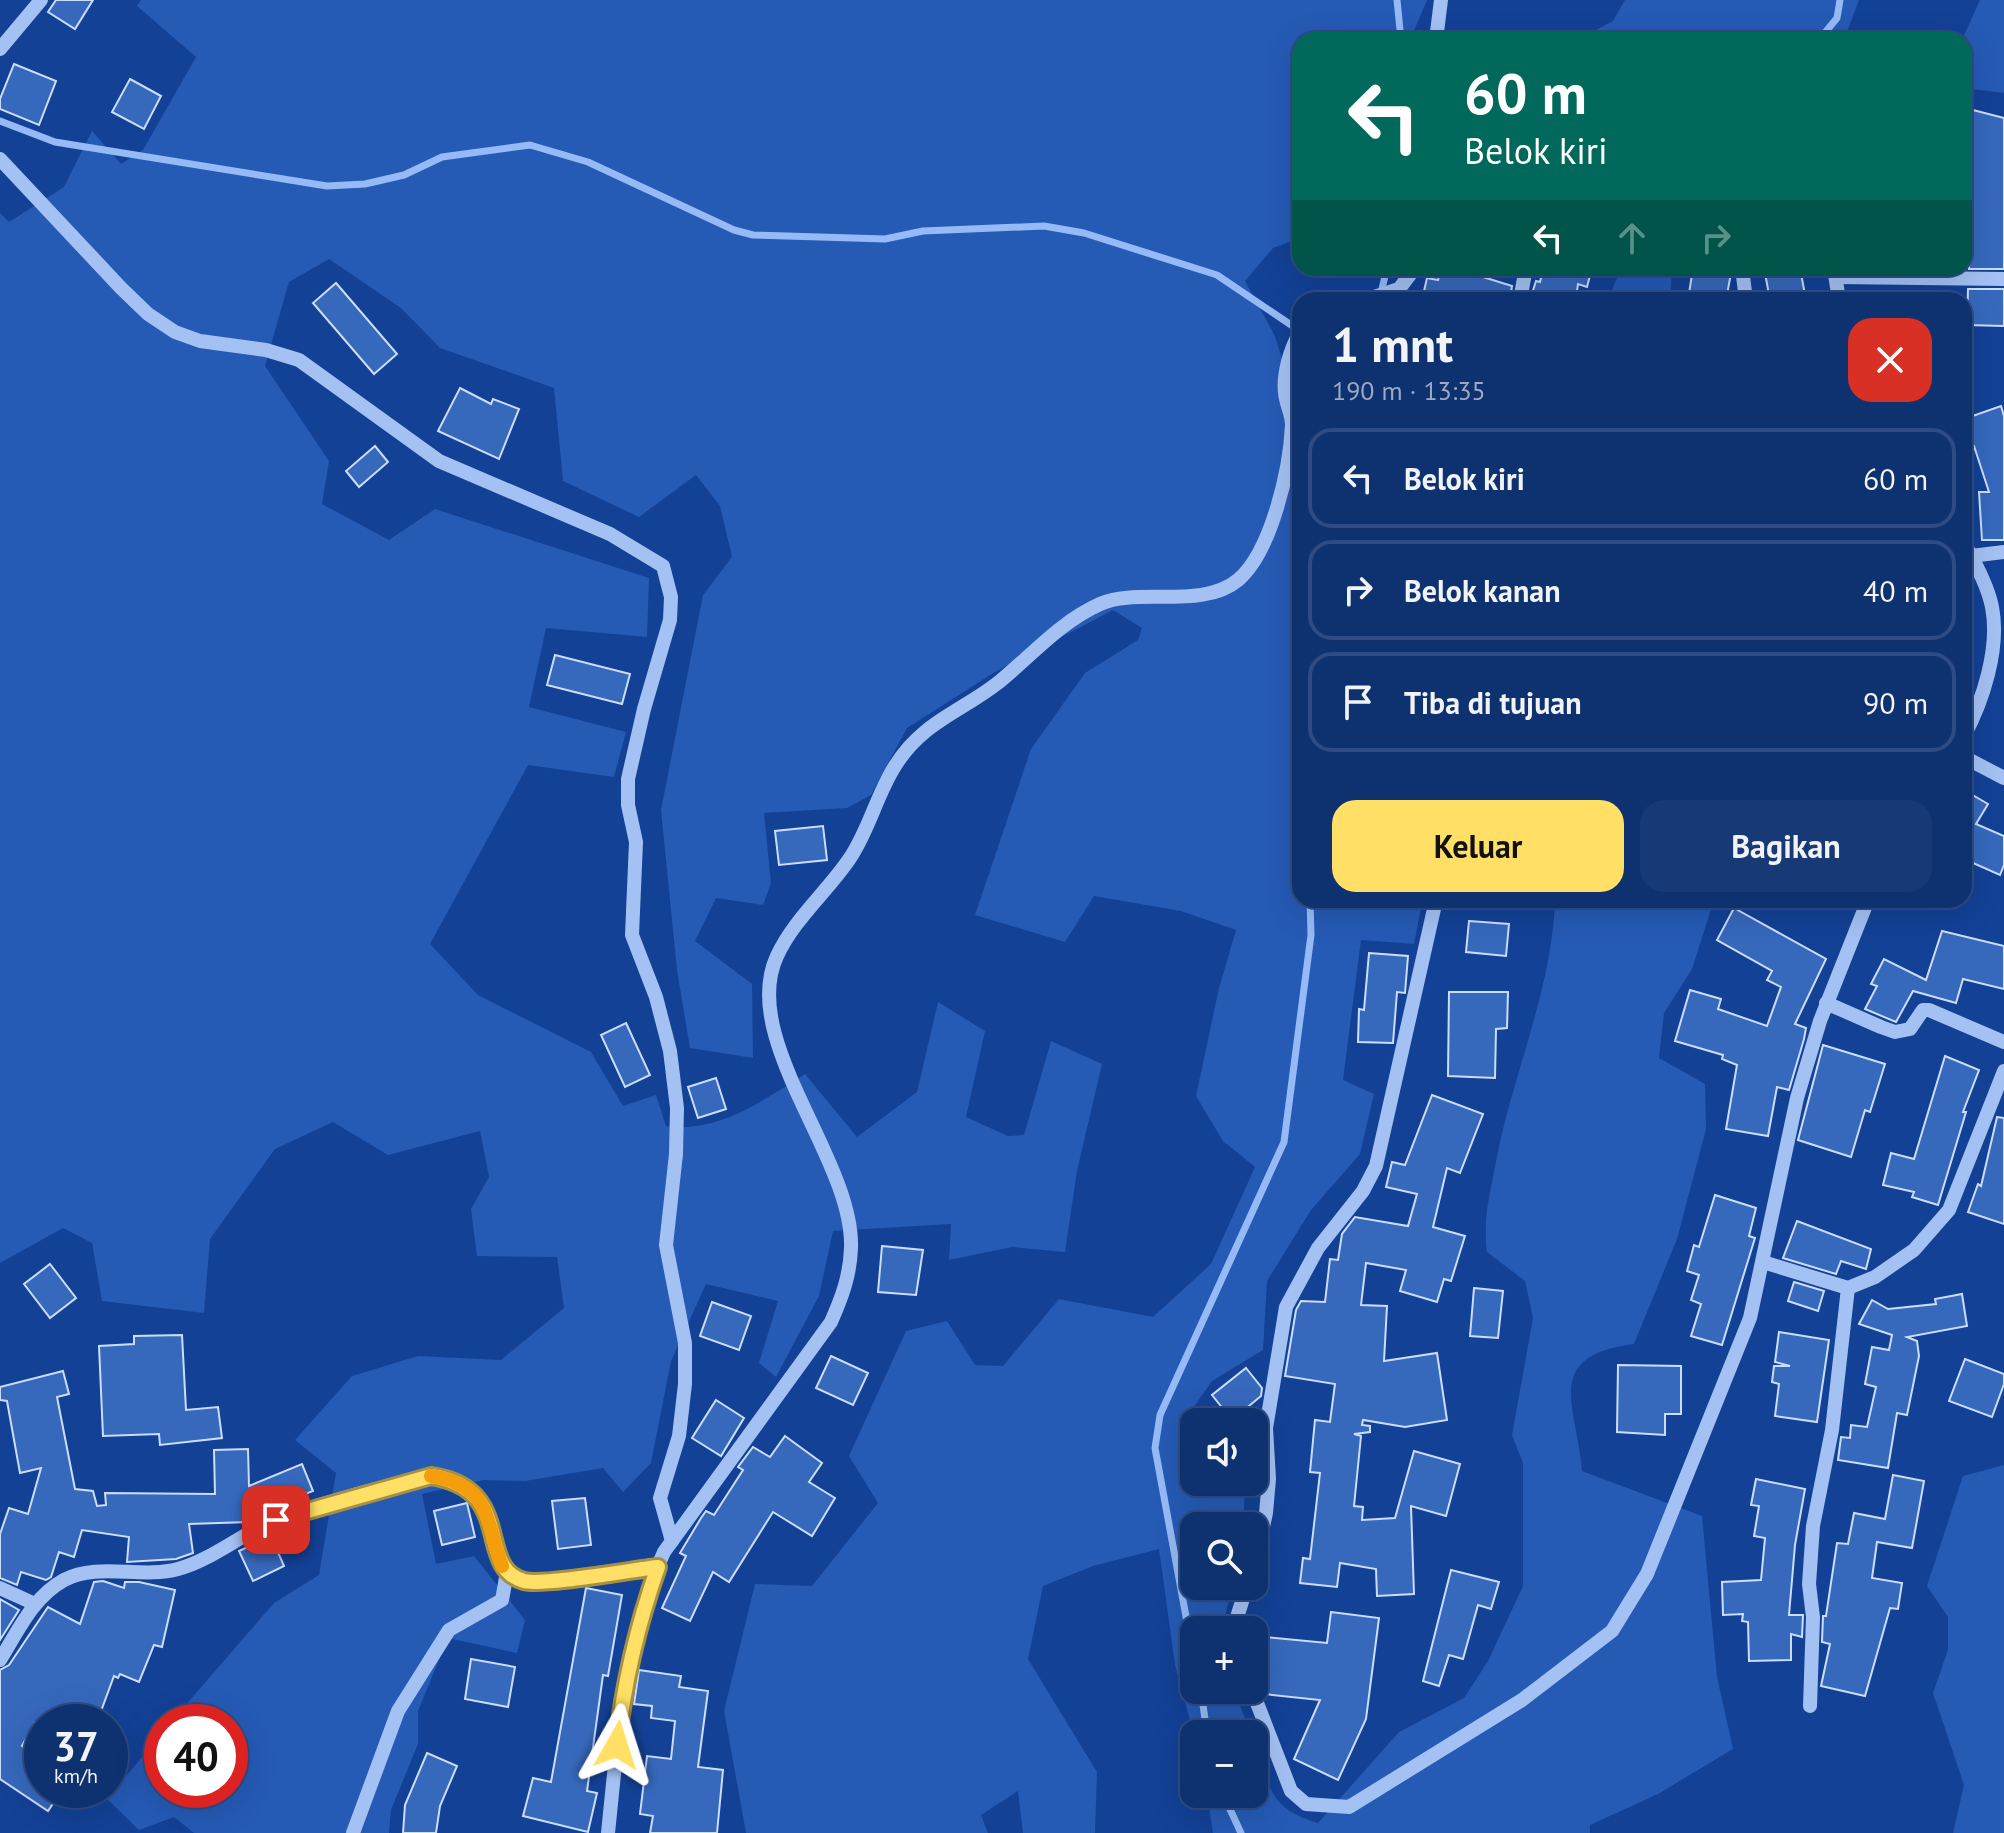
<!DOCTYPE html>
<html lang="id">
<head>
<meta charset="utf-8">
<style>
	:root { --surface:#0e3170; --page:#173975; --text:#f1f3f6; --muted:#9ba9c3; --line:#2e4c83; --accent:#ffdf65 }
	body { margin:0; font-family:"PT Sans",sans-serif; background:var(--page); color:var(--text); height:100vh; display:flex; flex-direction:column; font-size:30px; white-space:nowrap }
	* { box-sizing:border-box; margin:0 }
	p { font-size:26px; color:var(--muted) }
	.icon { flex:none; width:44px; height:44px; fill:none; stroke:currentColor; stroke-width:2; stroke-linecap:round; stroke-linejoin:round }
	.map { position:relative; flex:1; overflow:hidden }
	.details { position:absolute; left:1292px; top:292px; width:680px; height:616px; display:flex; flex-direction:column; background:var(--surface); border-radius:24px; box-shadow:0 8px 32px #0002,0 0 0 2px var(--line) }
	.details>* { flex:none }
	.guide { position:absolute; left:1292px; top:32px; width:680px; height:244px; border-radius:24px; box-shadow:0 8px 32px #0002,0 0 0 2px var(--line); background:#00695c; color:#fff; overflow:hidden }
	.buttons { position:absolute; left:1180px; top:1408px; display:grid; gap:16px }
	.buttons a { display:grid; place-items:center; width:88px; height:88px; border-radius:16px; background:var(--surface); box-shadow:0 8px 32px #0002,0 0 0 2px var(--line); font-size:40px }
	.speed { position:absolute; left:24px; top:1704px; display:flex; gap:16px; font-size:40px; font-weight:700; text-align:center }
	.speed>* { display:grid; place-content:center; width:104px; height:104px; border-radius:50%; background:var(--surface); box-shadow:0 8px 32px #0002,0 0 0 2px var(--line); line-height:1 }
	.speed small { font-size:20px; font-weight:400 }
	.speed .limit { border:12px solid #d22; background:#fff; color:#111 }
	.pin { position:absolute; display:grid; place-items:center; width:68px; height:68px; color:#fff; margin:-34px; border-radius:16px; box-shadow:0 4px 12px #0006 }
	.me { position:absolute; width:88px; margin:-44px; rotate:6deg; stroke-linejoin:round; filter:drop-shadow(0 0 6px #0008) }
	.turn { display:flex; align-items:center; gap:28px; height:168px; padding:0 40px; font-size:36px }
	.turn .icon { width:104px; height:104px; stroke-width:2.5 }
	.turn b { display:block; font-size:56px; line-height:68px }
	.lanes { display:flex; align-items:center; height:76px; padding:0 40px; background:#0003; justify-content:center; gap:40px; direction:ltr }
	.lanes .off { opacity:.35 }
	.round { display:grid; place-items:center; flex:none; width:84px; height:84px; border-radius:24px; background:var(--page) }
	.head { display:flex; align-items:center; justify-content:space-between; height:136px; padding:0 40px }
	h1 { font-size:48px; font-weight:700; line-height:60px }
	.action { display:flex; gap:16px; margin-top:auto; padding:16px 40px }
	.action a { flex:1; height:92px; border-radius:24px; background:var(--accent); color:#111; font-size:32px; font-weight:700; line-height:92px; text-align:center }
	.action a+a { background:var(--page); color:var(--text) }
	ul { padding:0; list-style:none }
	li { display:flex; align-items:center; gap:24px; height:100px; margin:0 16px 12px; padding:0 24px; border:4px solid var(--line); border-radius:24px }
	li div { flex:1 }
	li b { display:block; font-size:30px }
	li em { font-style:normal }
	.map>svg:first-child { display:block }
</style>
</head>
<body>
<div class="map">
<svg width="2004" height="1833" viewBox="0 0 2004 1833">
	<rect width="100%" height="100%" fill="#134196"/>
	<g fill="#255ab5">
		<path d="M141 0H1427L1410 40H1300V238L1273 248 1245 281 1275 336 1300 416V900L1422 903 1414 944 1361 940 1343 1080 1374 1094 1360 1154 1311 1210 1267 1281 1263 1350 1212 1381 1191 1411 1189 1475 1194 1476V1482L1245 1487 1243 1526H1194V1586H1233L1221 1630H1194V1690H1234L1251 1734 1194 1735 1175 1665 1159 1549 1093 1566 1043 1586 1028 1659 1097 1772 1095 1833H1023L1018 1791 981 1815 988 1833H746L724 1711 755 1584 812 1586 878 1503 849 1456 906 1331 947 1321 975 1365 1003 1366 1059 1299 1153 1317 1211 1264 1255 1167 1223 1141 1196 1096 1219 988 1236 930 1181 911 1094 896 1065 942 975 915 1031 749 1085 673 1138 640 1142 628 1113 610 995 672 907 728 871 795 847 808 764 813 771 883 763 905 716 898 695 941 752 984 753 1058 690 1048 677 970 661 810 703 595 732 557 720 506 696 475 639 517 563 481 554 388 440 348 401 308 329 259 289 282 265 366 329 461 322 504 389 540 435 509 649 578 647 637 546 628 529 707 626 732 614 777 528 765 430 944 478 995 591 1052 623 1106 656 1095 666 1126C719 1133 762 1101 805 1074L857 1137 917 1092 938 1002 985 1031 966 1117 1008 1136 1024 1135 1051 1041 1102 1064 1077 1171 1065 1252 1012 1247 949 1260 951 1224 833 1231 819 1296 776 1377 759 1363 778 1301 706 1284 671 1361 651 1463 623 1492 603 1468 525 1481 484 1480 422 1494 436 1564 474 1556 525 1620 517 1653 448 1638 418 1711V1744L391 1810 389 1833H194L174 1817 139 1830 107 1799 162 1733V1790H230V1722H171L274 1603 319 1575 336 1473 295 1440 352 1376 418 1356 501 1360 564 1308 557 1257 477 1256 471 1209 489 1177 480 1131 388 1155 333 1122 275 1149 210 1239 204 1313 102 1301 92 1243 63 1228 0 1263V213L9 222 64 187 92 131 121 164 143 150 196 57 137 6Z"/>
		<polygon points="1625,0 1859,0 1844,40 1577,40 1613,21"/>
		<polygon points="1980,0 2004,0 2004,93 1964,88 1962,40"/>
		<polygon points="1621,268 1672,268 1670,300 1608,300"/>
		<path d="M1555 900H1714L1692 969 1664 1013 1659 1058 1705 1084 1706 1129 1677 1239 1634 1344C1541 1356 1577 1406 1582 1471L1702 1516 1717 1677 1733 1749 1658 1794 1590 1825V1833H1213L1207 1794H1254V1742C1270 1787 1268 1808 1318 1823L1399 1732 1464 1698 1488 1661 1523 1586V1463L1512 1435 1533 1318 1525 1281 1487 1252C1483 1222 1489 1196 1495 1167 1511 1077 1552 992 1555 900Z"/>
		<polygon points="2004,1465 2004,1833 1953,1833 1964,1785 1933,1693 1948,1650 1948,1617 1927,1586 1963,1476"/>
	</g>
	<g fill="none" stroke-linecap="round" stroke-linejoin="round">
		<g stroke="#95baf6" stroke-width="7">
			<polyline points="1397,0 1401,40"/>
			<polyline points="1819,40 1837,18 1840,0"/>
			<polyline points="0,121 55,142 327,186 365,184 404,175 442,157 530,145 588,162 734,230 753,235 885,239 923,231 1044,226 1084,233 1217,275 1300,331"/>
			<polyline points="1381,293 1387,268"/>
			<polyline points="1194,1660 1155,1448 1160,1415 1284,1142 1311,935 1310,900"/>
			<polyline points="1201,1690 1207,1734"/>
			<polyline points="1223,1794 1241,1833"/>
		</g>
	</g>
	<g fill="#3668bc" stroke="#cbddfd" stroke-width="2">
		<polygon points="56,0 93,0 75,29 48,12"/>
		<polygon points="14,64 56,81 39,125 0,109 0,99"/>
		<polygon points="130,79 161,96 144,129 112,112"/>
		<polygon points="1973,110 2004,118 2004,269 1969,269 1973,163 1964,162 1964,153"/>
		<polygon points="1441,268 1468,268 1467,272 1512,286 1510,300 1422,300 1427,278 1438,280"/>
		<polygon points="1539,268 1592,268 1587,287 1578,284 1577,291 1586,293 1585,300 1530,300 1536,281 1540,282 1542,274"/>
		<polygon points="1693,268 1732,268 1726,300 1688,300"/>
		<polygon points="1764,268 1800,268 1806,300 1770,300"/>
		<polygon points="336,283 397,354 374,374 313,303"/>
		<polygon points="1968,289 2004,289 2004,326 1967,325"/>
		<polygon points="460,388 491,404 493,399 519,409 499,459 438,431"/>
		<polygon points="2001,406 2004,416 2004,540 1982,540 1979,492 1989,492 1974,446 1964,450 1964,419"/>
		<polygon points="375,446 388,462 359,487 346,471"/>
		<polygon points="555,655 630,674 622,704 547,685"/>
		<polygon points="1964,790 1988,804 1976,824 2004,836 2004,865 2000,875 1964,859"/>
		<polygon points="823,826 827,860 779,865 775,831"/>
		<polygon points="1734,908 1826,959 1795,1024 1806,1028 1804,1039 1789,1090 1777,1087 1768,1136 1726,1129 1737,1065 1722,1059 1723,1055 1675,1041 1690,990 1721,999 1718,1009 1767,1026 1781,987 1767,980 1772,971 1717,940"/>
		<polygon points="1469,921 1509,924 1506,956 1466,952"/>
		<polygon points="1942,931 2004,946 2004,989 1963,979 1956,1003 1913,991 1896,1022 1865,1009 1877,986 1871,984 1884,959 1926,980"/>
		<polygon points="1369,953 1408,956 1405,993 1397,992 1393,1043 1358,1042 1359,1009 1364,1010"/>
		<polygon points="1449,992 1508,992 1507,1028 1496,1029 1495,1078 1448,1076"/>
		<polygon points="626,1023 650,1075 625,1087 601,1035"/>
		<polygon points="1823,1045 1885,1064 1870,1112 1865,1110 1851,1157 1798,1140"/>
		<polygon points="1945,1056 1979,1070 1963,1112 1966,1112 1938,1205 1912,1197 1914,1192 1883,1185 1891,1153 1914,1159"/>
		<polygon points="716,1078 726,1109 698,1118 688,1087"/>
		<polygon points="1432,1095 1483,1114 1460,1173 1447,1168 1433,1227 1465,1236 1451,1281 1444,1279 1437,1302 1400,1291 1406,1270 1366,1263 1361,1305 1387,1306 1384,1361 1437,1353 1447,1420 1405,1427 1363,1420 1362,1425 1370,1426 1370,1432 1354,1434 1361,1436 1354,1506 1363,1507 1362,1520 1395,1518 1414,1451 1460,1464 1446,1516 1411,1506 1414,1594 1377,1596 1376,1569 1340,1563 1337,1587 1300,1583 1303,1558 1310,1559 1320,1473 1310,1472 1315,1420 1330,1422 1335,1384 1285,1376 1296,1310 1301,1301 1325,1302 1330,1259 1338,1260 1342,1234 1355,1217 1408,1226 1417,1194 1386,1187 1392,1162 1405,1165"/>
		<polygon points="1997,1117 2004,1118 2004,1224 1968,1212 1978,1184 1981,1186"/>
		<polygon points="1715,1195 1756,1208 1749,1236 1755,1238 1722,1345 1691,1336 1701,1304 1691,1300 1699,1275 1687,1271 1694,1245 1699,1247"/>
		<polygon points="1797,1221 1871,1249 1866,1269 1841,1261 1836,1274 1783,1258"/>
		<polygon points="882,1246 923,1250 916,1295 878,1292"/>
		<polygon points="50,1264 76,1298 50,1318 24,1284"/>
		<polygon points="1794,1282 1824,1291 1818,1311 1788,1301"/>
		<polygon points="1474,1288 1503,1291 1498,1338 1470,1336"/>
		<polygon points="1962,1294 1967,1326 1907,1337 1917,1341 1919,1356 1907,1415 1897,1413 1888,1468 1838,1460 1841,1437 1850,1438 1851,1425 1867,1427 1876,1387 1865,1384 1872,1347 1889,1350 1892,1335 1859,1324 1872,1300 1888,1309 1936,1304 1935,1299"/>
		<polygon points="712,1302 751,1316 739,1350 700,1336"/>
		<polygon points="1779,1332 1829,1340 1817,1422 1775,1416 1779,1384 1772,1382 1774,1366 1790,1366 1775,1362"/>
		<polygon points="182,1335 186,1410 218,1407 222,1438 160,1445 159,1434 103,1436 99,1346 134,1344 134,1336"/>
		<polygon points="831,1356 868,1373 853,1405 816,1388"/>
		<polygon points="1965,1359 2004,1374 2004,1384 1992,1417 1949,1401"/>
		<polygon points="1618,1365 1681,1366 1681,1414 1665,1414 1665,1435 1617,1432"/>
		<polygon points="1246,1368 1262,1388 1261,1396 1232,1420 1212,1395"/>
		<polygon points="63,1371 69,1394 57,1397 75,1489 93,1491 97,1506 106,1505 105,1493 215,1494 214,1450 248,1449 249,1486 302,1464 313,1491 260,1512 261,1515 249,1522 189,1524 193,1553 176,1559 127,1562 129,1537 82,1530 74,1557 59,1552 51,1577 46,1580 21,1572 17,1585 0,1578 0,1534 9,1508 28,1514 41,1468 20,1473 7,1401 0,1400 0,1387"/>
		<polygon points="716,1400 744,1418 721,1456 692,1438"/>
		<polygon points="785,1436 822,1463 809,1482 835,1498 812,1536 773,1512 729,1582 713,1572 690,1621 662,1608 686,1556 680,1553 701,1518 706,1511 714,1515 743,1470 738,1467 753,1447 770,1457"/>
		<polygon points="1893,1475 1924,1481 1912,1548 1877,1542 1872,1578 1902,1583 1898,1609 1890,1608 1865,1696 1821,1686 1830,1644 1822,1642 1823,1616 1826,1616 1837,1543 1848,1544 1854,1513 1885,1519"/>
		<polygon points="1756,1479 1805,1489 1795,1545 1789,1615 1803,1615 1802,1637 1791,1634 1791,1660 1749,1661 1748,1622 1742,1621 1743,1614 1723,1615 1722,1582 1761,1580 1765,1538 1754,1536 1759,1506 1751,1505"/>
		<polygon points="585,1498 591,1545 558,1549 552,1501"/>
		<polygon points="467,1503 475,1537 442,1545 434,1511"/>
		<polygon points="271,1536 284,1566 253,1581 239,1551"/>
		<polygon points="1451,1570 1499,1582 1491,1609 1478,1605 1463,1659 1449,1655 1439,1686 1423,1681"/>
		<polygon points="103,1581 124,1588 125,1582 139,1582 175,1590 162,1647 154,1645 139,1682 120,1674 118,1678 114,1676 97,1722 35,1722 22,1746 42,1759 42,1790 62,1790 48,1811 0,1779 0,1670 9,1665 48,1607 80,1624 94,1582"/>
		<polygon points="586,1588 622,1595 608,1676 603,1675 587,1791 597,1793 588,1832 523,1816 533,1778 551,1782"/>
		<polygon points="0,1599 19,1610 0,1640"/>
		<polygon points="1331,1612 1379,1618 1366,1719 1338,1780 1294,1759 1320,1700 1264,1694 1259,1683 1264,1637 1327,1643"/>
		<polygon points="471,1659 515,1667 508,1707 465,1699"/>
		<polygon points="639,1670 681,1676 679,1687 708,1691 698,1767 723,1770 717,1833 650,1833 653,1816 640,1814 647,1756 671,1759 675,1721 651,1718 652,1706 634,1704"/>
		<polygon points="427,1753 457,1766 440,1806 436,1833 403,1833 405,1805"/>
	</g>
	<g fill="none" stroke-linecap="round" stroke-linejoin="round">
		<g stroke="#a3c1f3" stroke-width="14">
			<polyline points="1436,40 1441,0"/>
			<polyline points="0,49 41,0"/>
			<polyline points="0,159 121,288 148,314 175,332 200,341 266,350 299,360 439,461 610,534 663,566 671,597 670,620 644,709 628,779 628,805 636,842 632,935 656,997 670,1051 677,1108 676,1154 666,1245 685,1343 685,1384 679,1436 660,1498 672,1541"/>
			<polyline points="1742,268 1746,300"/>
			<polyline points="1834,268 1839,300"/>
			<polyline points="1836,277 2004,279"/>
			<polyline points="1365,300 1399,289 1415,268"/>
			<polyline points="1520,300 1526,268"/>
			<path d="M1964 543C1975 562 1988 586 1992 607 2000 648 1983 701 1964 736"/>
			<polyline points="1971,556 2004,552"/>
			<polyline points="1964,757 2004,778"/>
			<polyline points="1826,1003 1881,1027 1895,1032 1910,1029 1923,1010 1929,1010 2004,1042"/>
			<polyline points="1763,1262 1848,1288 1875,1277 1914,1250 1949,1210 2004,1071"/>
			<polyline points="1254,1567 1266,1513 1269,1479 1266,1428 1286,1307 1318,1248 1363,1191 1376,1166 1436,900"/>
			<polyline points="0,1588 35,1604"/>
			<polyline points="1237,1630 1238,1614 1247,1586"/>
			<path d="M0 1660C18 1631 33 1597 64 1580 98 1562 141 1579 178 1569 212 1560 242 1533 276 1520 304 1509 421 1472 446 1478 508 1494 477 1569 525 1581 544 1586 631 1569 658 1567"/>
			<polyline points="1252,1690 1291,1791 1306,1804 1349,1807 1522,1700 1612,1631 1647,1574 1750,1318 1797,1098 1820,1021 1868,900"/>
			<polyline points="1810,1706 1813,1617 1809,1584 1813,1526 1832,1430 1848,1288"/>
			<polyline points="353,1833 398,1711 449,1630 502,1600 507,1572"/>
			<path d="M608 1833C618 1737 624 1641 664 1552L831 1322C842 1297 850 1276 851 1248 854 1159 738 1040 777 956 794 919 828 891 850 858 869 830 877 794 895 766 922 722 961 712 999 682 1032 655 1060 622 1100 604 1137 587 1202 610 1238 580 1272 551 1290 468 1292 425 1292 414 1286 404 1285 393 1283 373 1290 350 1300 332"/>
		</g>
	</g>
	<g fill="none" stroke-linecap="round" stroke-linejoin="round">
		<defs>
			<path id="route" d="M276 1520 431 1476C517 1489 474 1567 524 1581 544 1586 630 1570 658 1567 637 1626 624 1682 617 1745"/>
		</defs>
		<use href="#route" stroke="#a69142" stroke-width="20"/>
		<use href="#route" stroke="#ffdf65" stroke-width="14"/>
		<path stroke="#f59e0b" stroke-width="14" d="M431 1476C491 1485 485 1520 502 1566"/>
	</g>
</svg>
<div class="buttons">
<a><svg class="icon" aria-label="sound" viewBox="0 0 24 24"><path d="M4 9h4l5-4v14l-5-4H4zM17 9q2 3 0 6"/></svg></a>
<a><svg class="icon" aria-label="search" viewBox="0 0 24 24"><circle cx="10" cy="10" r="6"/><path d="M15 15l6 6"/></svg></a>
<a>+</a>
<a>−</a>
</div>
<div class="speed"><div>37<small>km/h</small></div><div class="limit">40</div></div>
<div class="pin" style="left:276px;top:1520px;background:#d93025"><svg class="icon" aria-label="arrive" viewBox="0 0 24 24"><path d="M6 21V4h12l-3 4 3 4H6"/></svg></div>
<svg class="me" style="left:617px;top:1745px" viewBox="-20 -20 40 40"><path d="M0-17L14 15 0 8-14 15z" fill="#ffdf65" stroke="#fff" stroke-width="4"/></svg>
<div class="guide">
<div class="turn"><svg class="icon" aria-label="left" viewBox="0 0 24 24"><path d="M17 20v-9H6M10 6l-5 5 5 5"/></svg><div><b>60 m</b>Belok kiri</div></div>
<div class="lanes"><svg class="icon" aria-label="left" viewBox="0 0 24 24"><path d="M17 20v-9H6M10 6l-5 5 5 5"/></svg><svg class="icon off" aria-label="ahead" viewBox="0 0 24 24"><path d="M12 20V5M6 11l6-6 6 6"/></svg><svg class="icon off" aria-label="right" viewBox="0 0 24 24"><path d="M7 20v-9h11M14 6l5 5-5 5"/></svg></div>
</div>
<section class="details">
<div class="head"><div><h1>1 mnt</h1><p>190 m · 13:35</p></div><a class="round" style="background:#d93025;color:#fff"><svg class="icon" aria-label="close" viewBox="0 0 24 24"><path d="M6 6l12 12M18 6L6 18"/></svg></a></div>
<ul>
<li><svg class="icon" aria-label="left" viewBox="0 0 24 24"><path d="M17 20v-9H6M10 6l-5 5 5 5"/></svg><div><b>Belok kiri</b></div><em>60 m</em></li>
<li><svg class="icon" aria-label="right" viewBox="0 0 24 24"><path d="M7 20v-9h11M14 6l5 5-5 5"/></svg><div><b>Belok kanan</b></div><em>40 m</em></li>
<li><svg class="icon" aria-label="arrive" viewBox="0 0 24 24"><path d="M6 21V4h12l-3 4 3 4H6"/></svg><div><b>Tiba di tujuan</b></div><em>90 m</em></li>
</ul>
<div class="action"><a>Keluar</a><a>Bagikan</a></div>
</section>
</div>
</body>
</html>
